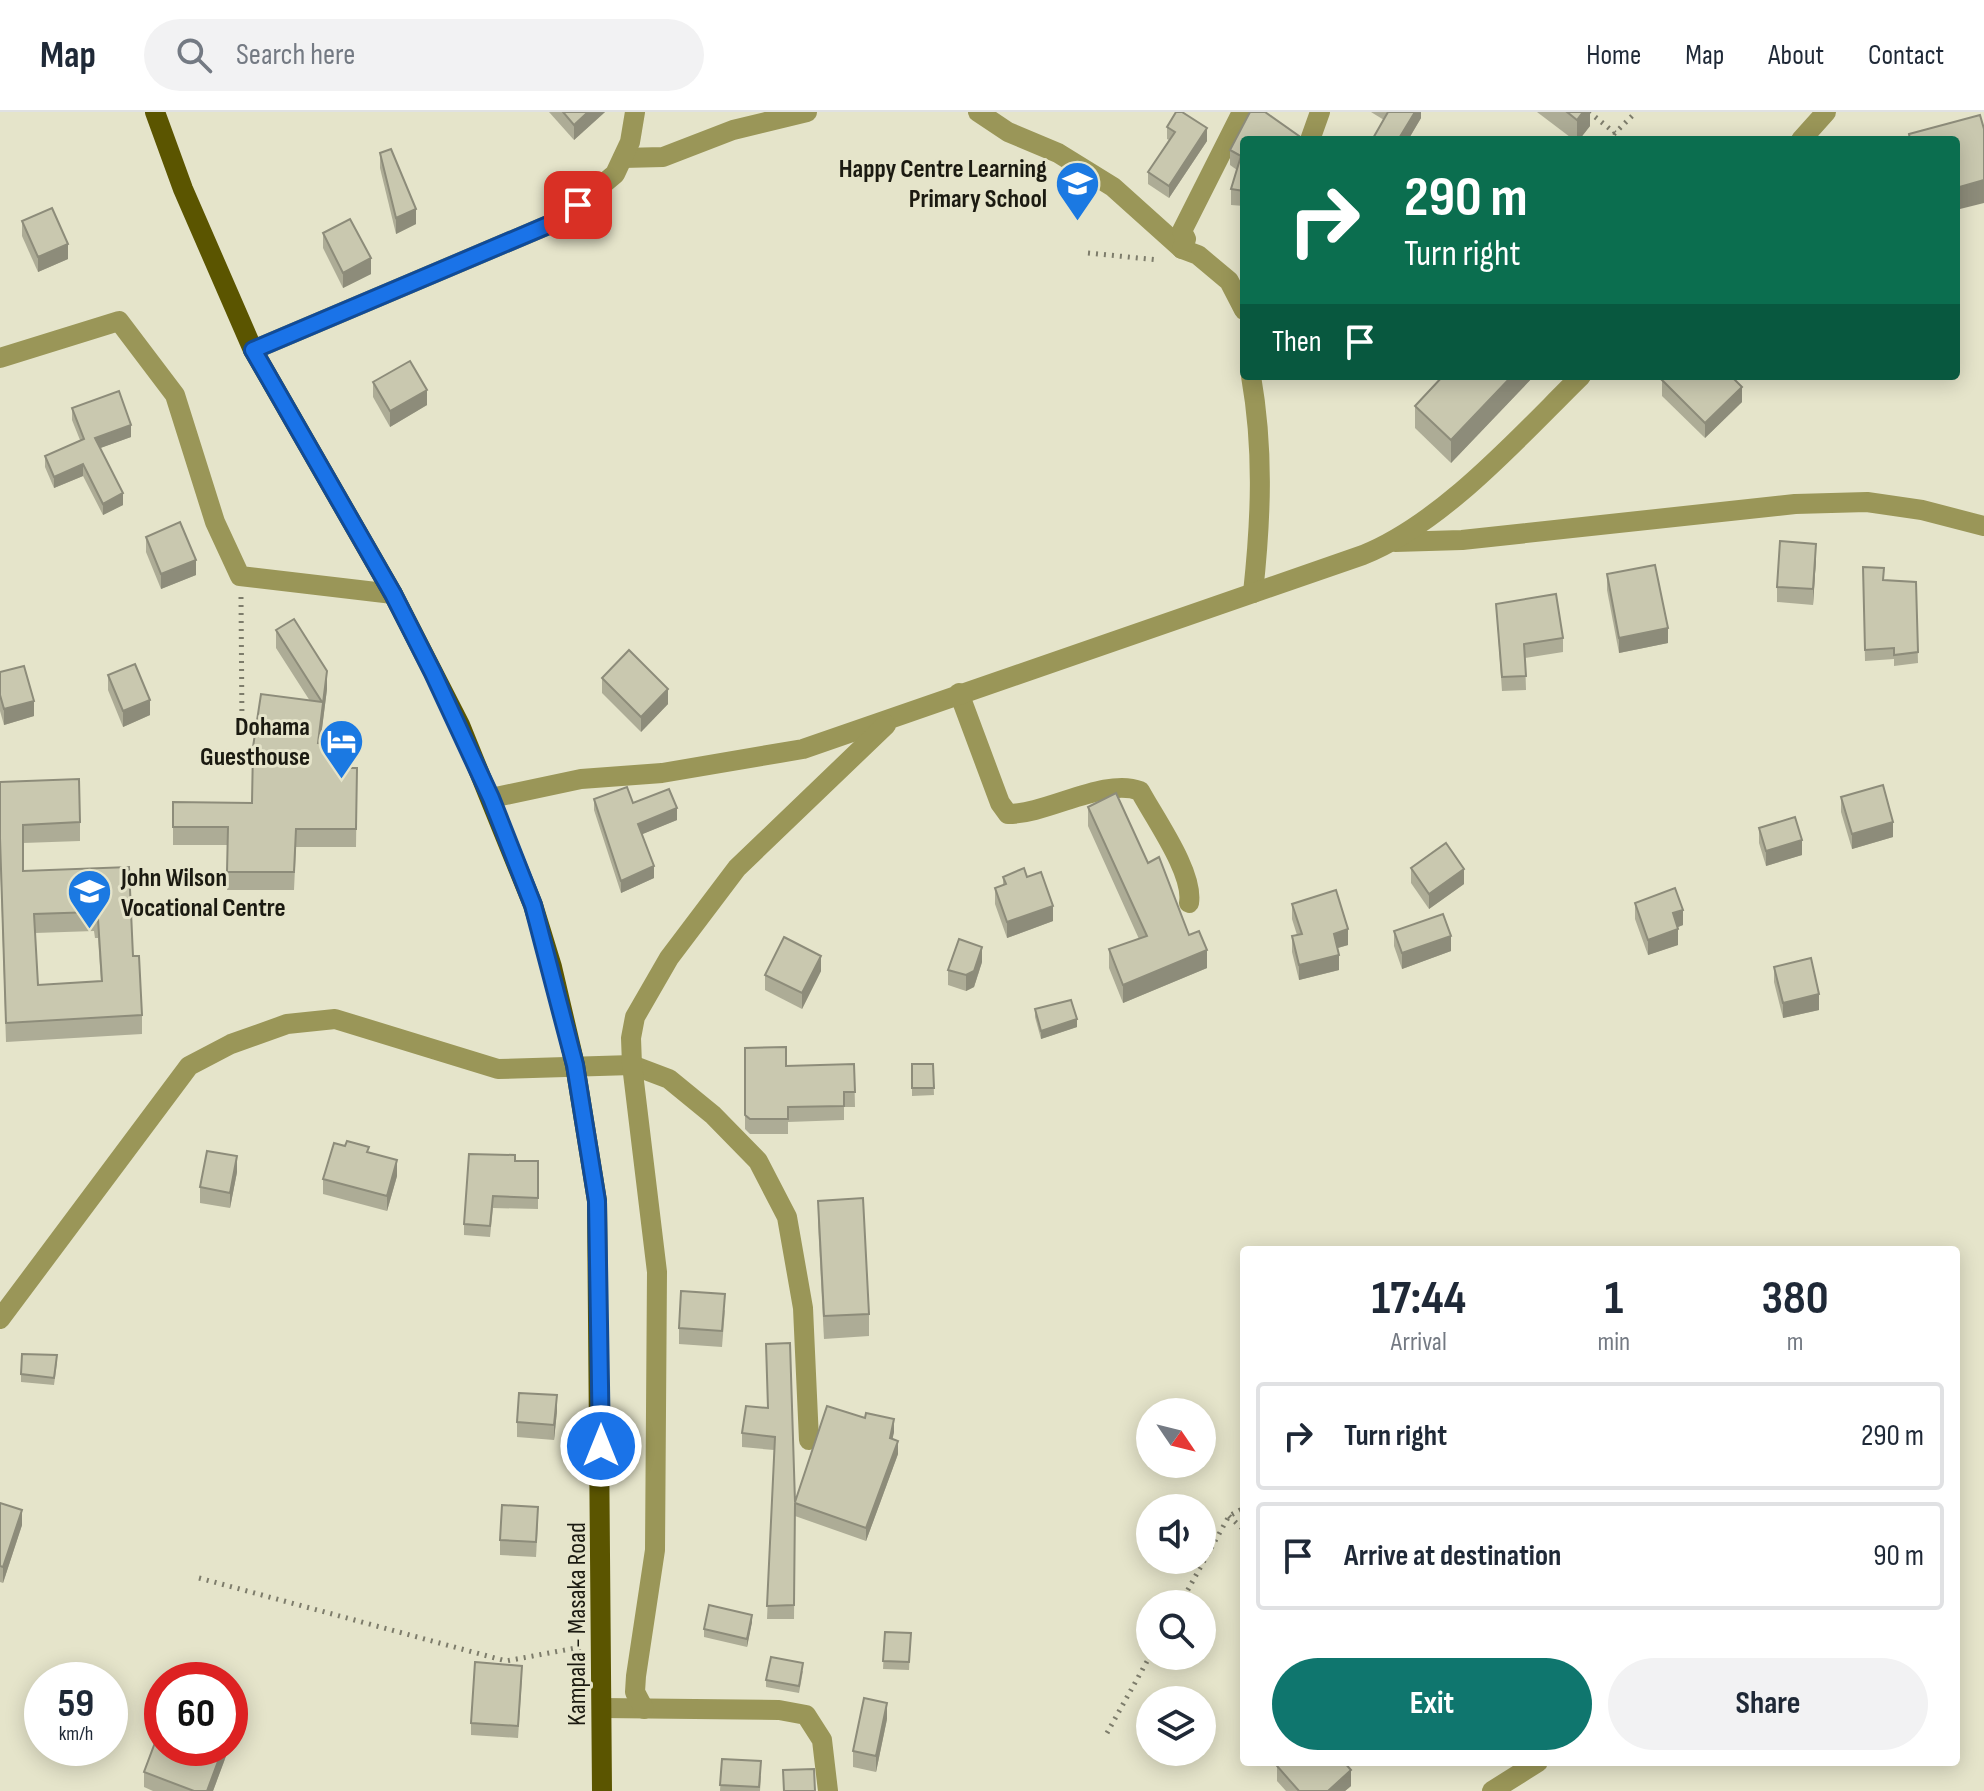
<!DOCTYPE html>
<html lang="en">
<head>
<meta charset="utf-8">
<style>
	:root { --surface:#fff; --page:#f2f2f3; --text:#1f2937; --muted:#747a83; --line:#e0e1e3; --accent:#0f766e }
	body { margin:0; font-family:"Sofia Sans Condensed",sans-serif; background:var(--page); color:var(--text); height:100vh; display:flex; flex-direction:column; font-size:30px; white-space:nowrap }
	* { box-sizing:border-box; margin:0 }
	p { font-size:26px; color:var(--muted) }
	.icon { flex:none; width:44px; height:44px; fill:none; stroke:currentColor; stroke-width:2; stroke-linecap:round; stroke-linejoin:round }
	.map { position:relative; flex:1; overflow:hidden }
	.drawer { position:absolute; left:1240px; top:1134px; width:720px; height:520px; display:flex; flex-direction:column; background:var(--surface); border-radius:8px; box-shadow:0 4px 20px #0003 }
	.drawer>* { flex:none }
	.banner { position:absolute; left:1240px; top:24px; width:720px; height:244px; border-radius:8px; box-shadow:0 4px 20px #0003; background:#0b6e4f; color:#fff; overflow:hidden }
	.needle { width:52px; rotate:125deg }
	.controls { position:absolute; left:1136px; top:1286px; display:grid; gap:16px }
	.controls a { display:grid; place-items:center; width:80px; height:80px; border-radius:50%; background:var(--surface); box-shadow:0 4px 20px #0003; font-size:40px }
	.speed { position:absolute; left:24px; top:1550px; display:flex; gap:16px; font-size:40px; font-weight:700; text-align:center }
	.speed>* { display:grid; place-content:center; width:104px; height:104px; border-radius:50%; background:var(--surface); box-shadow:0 4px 20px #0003; line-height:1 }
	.speed small { font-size:20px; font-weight:400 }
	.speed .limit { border:12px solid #d22; background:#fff; color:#111 }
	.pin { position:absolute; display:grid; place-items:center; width:68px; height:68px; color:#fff; margin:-34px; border-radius:16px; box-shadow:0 4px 12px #0006 }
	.me { position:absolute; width:88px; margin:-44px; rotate:0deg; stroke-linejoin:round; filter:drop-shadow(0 0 6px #0008) }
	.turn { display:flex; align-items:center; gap:28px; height:168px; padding:0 32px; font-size:36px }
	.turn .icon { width:104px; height:104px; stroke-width:2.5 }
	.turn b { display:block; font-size:56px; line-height:68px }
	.then { display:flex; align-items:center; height:76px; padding:0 32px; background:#0003; gap:16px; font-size:30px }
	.eta { display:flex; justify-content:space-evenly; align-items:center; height:136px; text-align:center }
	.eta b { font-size:48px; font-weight:700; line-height:56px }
	.button { display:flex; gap:16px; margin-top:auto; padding:16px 32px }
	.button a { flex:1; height:92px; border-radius:48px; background:var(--accent); color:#fff; font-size:32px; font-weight:700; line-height:92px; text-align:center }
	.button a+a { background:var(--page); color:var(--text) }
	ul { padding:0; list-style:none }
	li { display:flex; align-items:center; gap:24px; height:108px; margin:0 16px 12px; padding:0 16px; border:4px solid var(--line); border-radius:8px }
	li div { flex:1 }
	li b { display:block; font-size:30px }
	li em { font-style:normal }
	header { display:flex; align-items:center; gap:48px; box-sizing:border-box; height:112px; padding:0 40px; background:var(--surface); border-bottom:2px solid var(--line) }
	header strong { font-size:38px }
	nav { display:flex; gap:44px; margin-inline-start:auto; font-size:28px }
	.search { width:560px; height:72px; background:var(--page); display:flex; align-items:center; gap:20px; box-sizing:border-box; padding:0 28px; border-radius:44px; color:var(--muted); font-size:30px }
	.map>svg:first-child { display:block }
</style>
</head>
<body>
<header>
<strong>Map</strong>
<div class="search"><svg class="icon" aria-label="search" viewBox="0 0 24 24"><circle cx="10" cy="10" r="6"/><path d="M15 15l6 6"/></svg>Search here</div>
<nav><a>Home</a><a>Map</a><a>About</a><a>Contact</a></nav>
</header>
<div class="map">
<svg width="1984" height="1679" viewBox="0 0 1984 1679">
	<rect width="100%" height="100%" fill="#e5e4ca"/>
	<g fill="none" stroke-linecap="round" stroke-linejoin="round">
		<g stroke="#7d7c6b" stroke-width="5" stroke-dasharray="2 6" stroke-linecap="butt">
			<polyline points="1589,0 1615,21"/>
			<polyline points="1608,28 1636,0"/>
			<polyline points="1088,141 1159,148"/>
			<polyline points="241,485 242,614"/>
			<polyline points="1229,1404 1244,1418"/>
			<polyline points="199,1466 506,1549 581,1535"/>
			<polyline points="1180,1492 1229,1404 1244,1396"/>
			<polyline points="1107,1621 1150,1544"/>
		</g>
		<g stroke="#9a9658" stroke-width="20">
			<polyline points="978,0 1008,20 1058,41 1113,75 1182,137 1198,143 1229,169 1244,198"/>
			<polyline points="1310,28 1320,0"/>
			<polyline points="1801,28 1826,0"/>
			<polyline points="623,46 663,45 733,18 807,0"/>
			<polyline points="1182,137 1186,127 1182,119 1242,0"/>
			<polyline points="253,238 560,108 615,62 630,30 635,0"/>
			<polyline points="0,246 119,209 175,283 215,410 240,464 393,482"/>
			<path d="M1251 264C1264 338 1261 407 1253 481"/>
			<polyline points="1395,430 1462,428 1795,392 1867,390 1922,398 1984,414"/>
			<path d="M959 581 1000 691 1008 702C1048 702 1105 665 1140 679 1155 707 1194 761 1189 791"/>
			<path d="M491 686 581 667 662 661 803 637 1363 443C1443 411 1520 324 1581 264"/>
			<polyline points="0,1207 189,954 231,932 287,912 335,907 498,957 632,953 669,967 713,1003 758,1049 787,1105 803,1196 809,1328"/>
			<polyline points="602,1596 779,1598 806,1603 822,1628 828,1679"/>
			<polyline points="644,1597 635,1580 636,1564 655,1438 657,1160 632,953 631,926 635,905 669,846 737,756 886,613"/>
			<polyline points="1492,1679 1538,1650"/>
		</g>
		<polyline stroke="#5b5500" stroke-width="20" points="155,0 183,77 253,238 393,482 460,613 533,793 552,855 575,953 597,1089 602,1679"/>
	</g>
	<g fill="#adac96" fill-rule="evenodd">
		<polygon points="549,0 605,0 574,28"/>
		<polygon points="1250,0 1265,0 1299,24 1299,28 1244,28 1244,94 1231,93 1231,77 1237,58 1230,53 1230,38"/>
		<polygon points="1371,0 1421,0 1421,6 1408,28 1372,28 1384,8"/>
		<polygon points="1537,0 1590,0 1590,14 1579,28 1574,28"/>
		<polygon points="1167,15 1207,29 1169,86 1148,72 1148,60 1169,28 1167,27"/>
		<polygon points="380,41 416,112 396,122 380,56"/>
		<polygon points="22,109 68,147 38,160 22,124"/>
		<polygon points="323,121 371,162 343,176 323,136"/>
		<polygon points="1443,264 1534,264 1451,351 1415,316 1415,294"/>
		<polygon points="1662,268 1742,290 1705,326 1662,284"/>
		<polygon points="373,270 427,293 390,315 373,285"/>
		<polygon points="72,296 131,325 100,336 123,393 103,403 83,364 54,376 45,355 45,344 80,328 72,308"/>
		<polygon points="146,425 196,463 161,477 146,440"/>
		<polygon points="1816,447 1813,493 1777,490 1777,475"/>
		<polygon points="1863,455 1884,468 1916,470 1918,551 1894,554 1894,547 1865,549"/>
		<polygon points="1607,462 1668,531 1619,541 1607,478"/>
		<polygon points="1496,492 1563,526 1563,540 1525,546 1526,578 1502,579"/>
		<polygon points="276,518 327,577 320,631 335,656 357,656 356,735 296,735 294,778 227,778 228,733 173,733 173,690 252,691 310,589 276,536"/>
		<polygon points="0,560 34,604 4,613 0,599"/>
		<polygon points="108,563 150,603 123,615 108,578"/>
		<polygon points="602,566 668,592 641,620 602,581"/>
		<path d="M0 670 80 710V729L23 731V759L129 755 133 844 142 903V922L6 930 0 745ZM94 819 95 826H98L101 870 38 873 35 821Z"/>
		<polygon points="1841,685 1893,725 1852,737 1841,700"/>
		<polygon points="594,687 633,691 677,708 642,722 654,766 621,781 594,698"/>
		<polygon points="1088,695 1148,751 1207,856 1123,891 1109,856 1109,837 1139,827 1088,714"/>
		<polygon points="1759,716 1802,743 1766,754 1759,731"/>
		<polygon points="1411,756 1464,772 1429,797 1411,771"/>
		<polygon points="1003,765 1027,765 1053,809 1007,826 995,792 995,776 1003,773"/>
		<polygon points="1635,791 1683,813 1678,815 1678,833 1648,843 1635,807"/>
		<polygon points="1292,792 1348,833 1338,836 1339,858 1299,868 1292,840 1292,824 1297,823 1292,807"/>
		<polygon points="1394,819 1451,839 1402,857 1394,834"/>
		<polygon points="982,850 974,875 966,879 948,873 948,858"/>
		<polygon points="1774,855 1819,898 1783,906 1774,870"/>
		<polygon points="821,859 802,897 765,878 765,863"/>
		<polygon points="1035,897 1077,915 1041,927 1035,905"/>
		<polygon points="745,936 786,954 854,952 855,995 844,995 844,1008 788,1010 788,1022 750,1022 745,1017"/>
		<polygon points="912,952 933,952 934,983 912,984"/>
		<polygon points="369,1041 397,1064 387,1099 323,1082 323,1067"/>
		<polygon points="515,1049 538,1049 538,1097 493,1096 490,1125 464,1123 464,1112"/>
		<polygon points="237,1060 230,1096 200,1091 200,1075"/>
		<polygon points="818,1089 869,1202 869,1224 824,1227 818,1111"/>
		<polygon points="725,1198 722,1235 679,1232 679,1216"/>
		<polygon points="57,1251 54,1273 21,1270 21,1262"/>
		<polygon points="767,1296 795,1390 894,1320 892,1327 898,1342 866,1429 795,1404 794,1507 767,1507 774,1338 742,1335 742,1321"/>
		<polygon points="557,1299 554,1328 517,1325 517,1310"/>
		<polygon points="0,1391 22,1413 3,1471 0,1470"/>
		<polygon points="538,1411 536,1445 500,1443 500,1428"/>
		<polygon points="752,1510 747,1535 704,1525 704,1517"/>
		<polygon points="885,1520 911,1521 909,1558 883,1557"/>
		<polygon points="803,1559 799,1581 766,1575 766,1568"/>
		<polygon points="522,1566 518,1626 471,1623 471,1611"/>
		<polygon points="887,1607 876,1660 853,1655 853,1639"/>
		<polygon points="162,1636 229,1636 213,1679 153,1679 144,1675 144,1660"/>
		<polygon points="722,1647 761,1664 760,1679 720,1679"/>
		<polygon points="1277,1654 1351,1674 1345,1679 1286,1679 1277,1669"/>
	</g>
	<g fill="#8d8c7a">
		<polygon points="588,0 605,0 574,28 574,13"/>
		<polygon points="1415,0 1421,0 1421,6 1408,28 1398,28"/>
		<polygon points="1583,0 1590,0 1590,14 1579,28 1577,28 1577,8"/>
		<polygon points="1207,16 1207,29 1169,86 1169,74"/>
		<polygon points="1984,68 1984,91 1956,98 1956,76"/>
		<polygon points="416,97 416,112 396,122 396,106"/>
		<polygon points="68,132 68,147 38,160 38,145"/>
		<polygon points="371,146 371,162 343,176 343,161"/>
		<polygon points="1512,264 1534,264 1451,351 1451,328"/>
		<polygon points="1742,275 1742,290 1705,326 1705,311"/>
		<polygon points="427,278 427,293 390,315 390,299"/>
		<polygon points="131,313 131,325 95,338 95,326"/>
		<polygon points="83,352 83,364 54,376 54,365"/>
		<polygon points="123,381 123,393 103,403 103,392"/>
		<polygon points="1816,432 1816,447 1813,493 1813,477"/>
		<polygon points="196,448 196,463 161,477 161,462"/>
		<polygon points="1668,516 1668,531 1619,541 1619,526"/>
		<polygon points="327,559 327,577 318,649 318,631"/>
		<polygon points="668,577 668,592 641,620 641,605"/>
		<polygon points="150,588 150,603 123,615 123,599"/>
		<polygon points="34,589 34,604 4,613 4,597"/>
		<polygon points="677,696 677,708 638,724 638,712"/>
		<polygon points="1893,710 1893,725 1852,737 1852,722"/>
		<polygon points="1802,728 1802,743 1766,754 1766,739"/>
		<polygon points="654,754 654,766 621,781 621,769"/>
		<polygon points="1464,757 1464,772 1429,797 1429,782"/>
		<polygon points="1053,794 1053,809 1007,826 1007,810"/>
		<polygon points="1683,798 1683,813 1673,817 1673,801"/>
		<polygon points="1348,817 1348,833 1334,837 1334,822"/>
		<polygon points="1678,817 1678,833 1648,843 1648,828"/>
		<polygon points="1451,824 1451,839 1402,857 1402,841"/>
		<polygon points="982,835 982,850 974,875 966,879 966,863"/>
		<polygon points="1207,838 1207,856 1123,891 1123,873"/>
		<polygon points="1339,843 1339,858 1299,868 1299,853"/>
		<polygon points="821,844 821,859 802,897 802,881"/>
		<polygon points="1819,882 1819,898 1783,906 1783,891"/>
		<polygon points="1077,907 1077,915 1041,927 1041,919"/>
		<polygon points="237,1044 237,1060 230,1096 230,1081"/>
		<polygon points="397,1048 397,1064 387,1099 387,1084"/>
		<polygon points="557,1283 557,1299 554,1328 554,1313"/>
		<polygon points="894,1307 894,1320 890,1339 890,1326"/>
		<polygon points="898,1329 898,1342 866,1429 866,1416"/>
		<polygon points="22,1398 22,1413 3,1471 3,1455"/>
		<polygon points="752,1503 752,1510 747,1535 747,1527"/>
		<polygon points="887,1591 887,1607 876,1660 876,1644"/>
		<polygon points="240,1593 240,1609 230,1634 230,1619"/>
		<polygon points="223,1636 229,1636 213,1679 207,1679"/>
		<polygon points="1351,1658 1351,1674 1345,1679 1328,1679"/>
	</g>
	<g fill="#c9c8af" stroke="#8d8c7a" stroke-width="2" fill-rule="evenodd">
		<polygon points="563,0 588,0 574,13"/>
		<polygon points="1176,0 1182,0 1207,16 1169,74 1148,60 1175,20 1167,15"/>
		<polygon points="1250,0 1265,0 1299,24 1296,28 1244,28 1244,79 1231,77 1241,44 1230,38"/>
		<polygon points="1388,0 1415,0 1398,28 1372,28"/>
		<polygon points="1567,0 1583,0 1577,8"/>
		<polygon points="1980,3 1984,17 1984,68 1956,76 1956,28 1910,28 1909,22"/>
		<polygon points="391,37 416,97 396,106 380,41"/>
		<polygon points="52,96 68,132 38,145 22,109"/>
		<polygon points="350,107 371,146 343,161 323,121"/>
		<polygon points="410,249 427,278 390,299 373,270"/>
		<polygon points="1443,264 1512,264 1451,328 1415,294"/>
		<polygon points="1667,264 1731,264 1742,275 1705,311 1662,268"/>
		<polygon points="119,279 131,313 95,326 123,381 103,392 83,352 54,365 45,344 84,327 72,296"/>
		<polygon points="180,410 196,448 161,462 146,425"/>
		<polygon points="1780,429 1816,432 1813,477 1777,475"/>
		<polygon points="1655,453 1668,516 1619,526 1607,462"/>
		<polygon points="1863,455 1884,456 1883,468 1916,470 1918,540 1894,543 1894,536 1865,538"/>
		<polygon points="1556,482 1563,526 1524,532 1526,564 1502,565 1496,492"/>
		<polygon points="294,507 327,559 318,631 335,632 334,656 357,656 356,717 296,717 294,760 227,760 228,715 173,715 173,690 252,691 253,635 261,582 322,590 276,518"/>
		<polygon points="629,538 668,577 641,605 602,566"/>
		<polygon points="135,552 150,588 123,599 108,563"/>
		<polygon points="24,554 34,589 4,597 0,583 0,560"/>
		<path d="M79 667 80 710 23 713V759L129 755 133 844H139L142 903 6 911 0 726V670ZM94 800 95 807H98L102 869 38 873 34 802Z"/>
		<polygon points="1883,673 1893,710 1852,722 1841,685"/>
		<polygon points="627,675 633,691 669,677 677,696 638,712 654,754 621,769 594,687"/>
		<polygon points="1116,681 1148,751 1159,745 1189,823 1199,819 1207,838 1123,873 1109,837 1147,824 1088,695"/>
		<polygon points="1795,705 1802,728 1766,739 1759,716"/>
		<polygon points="1446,731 1464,757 1429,782 1411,756"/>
		<polygon points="1024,756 1027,765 1041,760 1053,794 1007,810 995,776 1006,772 1003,765"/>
		<polygon points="1675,776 1683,798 1673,801 1678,817 1648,828 1635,791"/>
		<polygon points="1336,778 1348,817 1334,822 1339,843 1299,853 1292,824 1302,822 1292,792"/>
		<polygon points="1443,802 1451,824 1402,841 1394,819"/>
		<polygon points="784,825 821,844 802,881 765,863"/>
		<polygon points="959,827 982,835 974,859 966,863 948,858"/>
		<polygon points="1811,846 1819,882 1783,891 1774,855"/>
		<polygon points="1071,888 1077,907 1041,919 1035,897"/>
		<polygon points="786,935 786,954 854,952 855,980 844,980 844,994 788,995 788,1007 750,1007 745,1003 745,936"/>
		<polygon points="912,952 933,952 934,976 912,976"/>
		<polygon points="347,1029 369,1035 367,1040 397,1048 387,1084 323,1067 334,1031 345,1034"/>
		<polygon points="207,1039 237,1044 230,1081 200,1075"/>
		<polygon points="469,1042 515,1043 515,1049 538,1049 538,1086 493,1084 490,1114 464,1112"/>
		<polygon points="863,1086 869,1202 824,1204 818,1089"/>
		<polygon points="681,1179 725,1182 722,1219 679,1216"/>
		<polygon points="790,1231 795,1390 827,1294 865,1306 866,1301 894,1307 890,1326 898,1329 866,1416 795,1391 794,1493 767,1494 775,1325 742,1321 746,1294 768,1296 766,1232"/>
		<polygon points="22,1242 57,1243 54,1266 21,1262"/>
		<polygon points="519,1281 557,1283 554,1313 517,1310"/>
		<polygon points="0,1391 22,1398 3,1455 0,1454"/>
		<polygon points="502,1393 538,1395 536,1430 500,1428"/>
		<polygon points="709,1493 752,1503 747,1527 704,1517"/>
		<polygon points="885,1520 911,1521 909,1550 883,1549"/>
		<polygon points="771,1545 803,1551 799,1574 766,1568"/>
		<polygon points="475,1550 522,1554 518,1614 471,1611"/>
		<polygon points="864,1586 887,1591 876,1644 853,1639"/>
		<polygon points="230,1589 240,1593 230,1619"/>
		<polygon points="162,1612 162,1636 223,1636 207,1679 194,1679 144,1660"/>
		<polygon points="722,1647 761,1649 759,1675 720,1673"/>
		<polygon points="1282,1650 1344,1650 1351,1658 1328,1679 1299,1679 1277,1654"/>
		<polygon points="814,1657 815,1679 784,1679 783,1658"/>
	</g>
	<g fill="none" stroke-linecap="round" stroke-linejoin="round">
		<defs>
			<polyline id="route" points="578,93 560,108 253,238 393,482 433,561 491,686 533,793 575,953 597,1089 601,1334"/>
		</defs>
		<use href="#route" stroke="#114b97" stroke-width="20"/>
		<use href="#route" stroke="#1a73e8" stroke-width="14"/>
	</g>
	<defs>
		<symbol id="school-pin" viewBox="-11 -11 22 30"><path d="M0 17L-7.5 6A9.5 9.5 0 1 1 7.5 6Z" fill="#1b79e2" stroke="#e5e4ca"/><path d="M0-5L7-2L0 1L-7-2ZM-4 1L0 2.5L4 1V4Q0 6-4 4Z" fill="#fff"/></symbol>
		<symbol id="hotel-pin" viewBox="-11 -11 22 30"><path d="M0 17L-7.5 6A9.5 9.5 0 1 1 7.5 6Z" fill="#1b79e2" stroke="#e5e4ca"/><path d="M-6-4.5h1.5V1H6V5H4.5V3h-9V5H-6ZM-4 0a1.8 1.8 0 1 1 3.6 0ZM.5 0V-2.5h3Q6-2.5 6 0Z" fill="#fff"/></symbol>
	</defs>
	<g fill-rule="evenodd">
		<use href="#school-pin" x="1052" y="46" width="51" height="69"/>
		<use href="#hotel-pin" x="316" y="604" width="51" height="69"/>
		<use href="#school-pin" x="64" y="754" width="51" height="69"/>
	</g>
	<g text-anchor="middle" stroke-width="6" stroke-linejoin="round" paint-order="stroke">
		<g font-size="26" font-weight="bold" fill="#1b1a11" stroke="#e5e4ca" text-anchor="end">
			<text x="1047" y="65">Happy Centre Learning<tspan x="1047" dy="30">Primary School</tspan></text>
			<text x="310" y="623">Dohama<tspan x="310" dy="30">Guesthouse</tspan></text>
			<text x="121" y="774" text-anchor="start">John Wilson<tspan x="121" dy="30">Vocational Centre</tspan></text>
		</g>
		<g font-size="26" fill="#1b1a11" stroke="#e5e4ca">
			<text transform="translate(576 1512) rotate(-90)" y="9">Kampala - Masaka Road</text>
		</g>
	</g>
</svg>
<div class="controls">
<a><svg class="needle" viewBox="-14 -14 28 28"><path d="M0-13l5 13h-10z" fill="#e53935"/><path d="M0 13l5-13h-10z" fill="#747a83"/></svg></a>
<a><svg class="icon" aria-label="sound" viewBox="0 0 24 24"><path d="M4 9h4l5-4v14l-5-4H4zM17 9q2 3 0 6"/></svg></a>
<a><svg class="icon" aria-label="search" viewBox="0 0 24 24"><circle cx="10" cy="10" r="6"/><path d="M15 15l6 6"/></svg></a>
<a><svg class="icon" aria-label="layers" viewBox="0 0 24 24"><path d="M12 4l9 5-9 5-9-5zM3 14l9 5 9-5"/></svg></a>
</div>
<div class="speed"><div>59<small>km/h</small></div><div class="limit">60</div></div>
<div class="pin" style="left:578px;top:93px;background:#d93025"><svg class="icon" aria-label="arrive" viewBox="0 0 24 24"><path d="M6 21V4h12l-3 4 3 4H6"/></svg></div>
<svg class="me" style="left:601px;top:1334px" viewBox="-20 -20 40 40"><circle r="17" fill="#1a73e8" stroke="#fff" stroke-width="3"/><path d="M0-11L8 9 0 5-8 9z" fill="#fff"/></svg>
<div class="banner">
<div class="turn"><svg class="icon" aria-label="right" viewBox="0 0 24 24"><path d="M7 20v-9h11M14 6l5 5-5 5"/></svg><div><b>290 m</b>Turn right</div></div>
<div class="then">Then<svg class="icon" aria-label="arrive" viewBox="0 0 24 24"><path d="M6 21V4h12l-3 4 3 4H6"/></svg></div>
</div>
<section class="drawer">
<div class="eta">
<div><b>17:44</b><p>Arrival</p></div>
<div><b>1</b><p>min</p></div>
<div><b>380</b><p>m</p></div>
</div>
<ul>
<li><svg class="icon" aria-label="right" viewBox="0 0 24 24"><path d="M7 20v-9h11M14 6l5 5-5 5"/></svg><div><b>Turn right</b></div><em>290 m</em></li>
<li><svg class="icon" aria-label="arrive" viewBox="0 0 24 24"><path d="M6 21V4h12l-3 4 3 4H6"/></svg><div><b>Arrive at destination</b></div><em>90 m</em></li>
</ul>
<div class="button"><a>Exit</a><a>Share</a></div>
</section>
</div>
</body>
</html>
